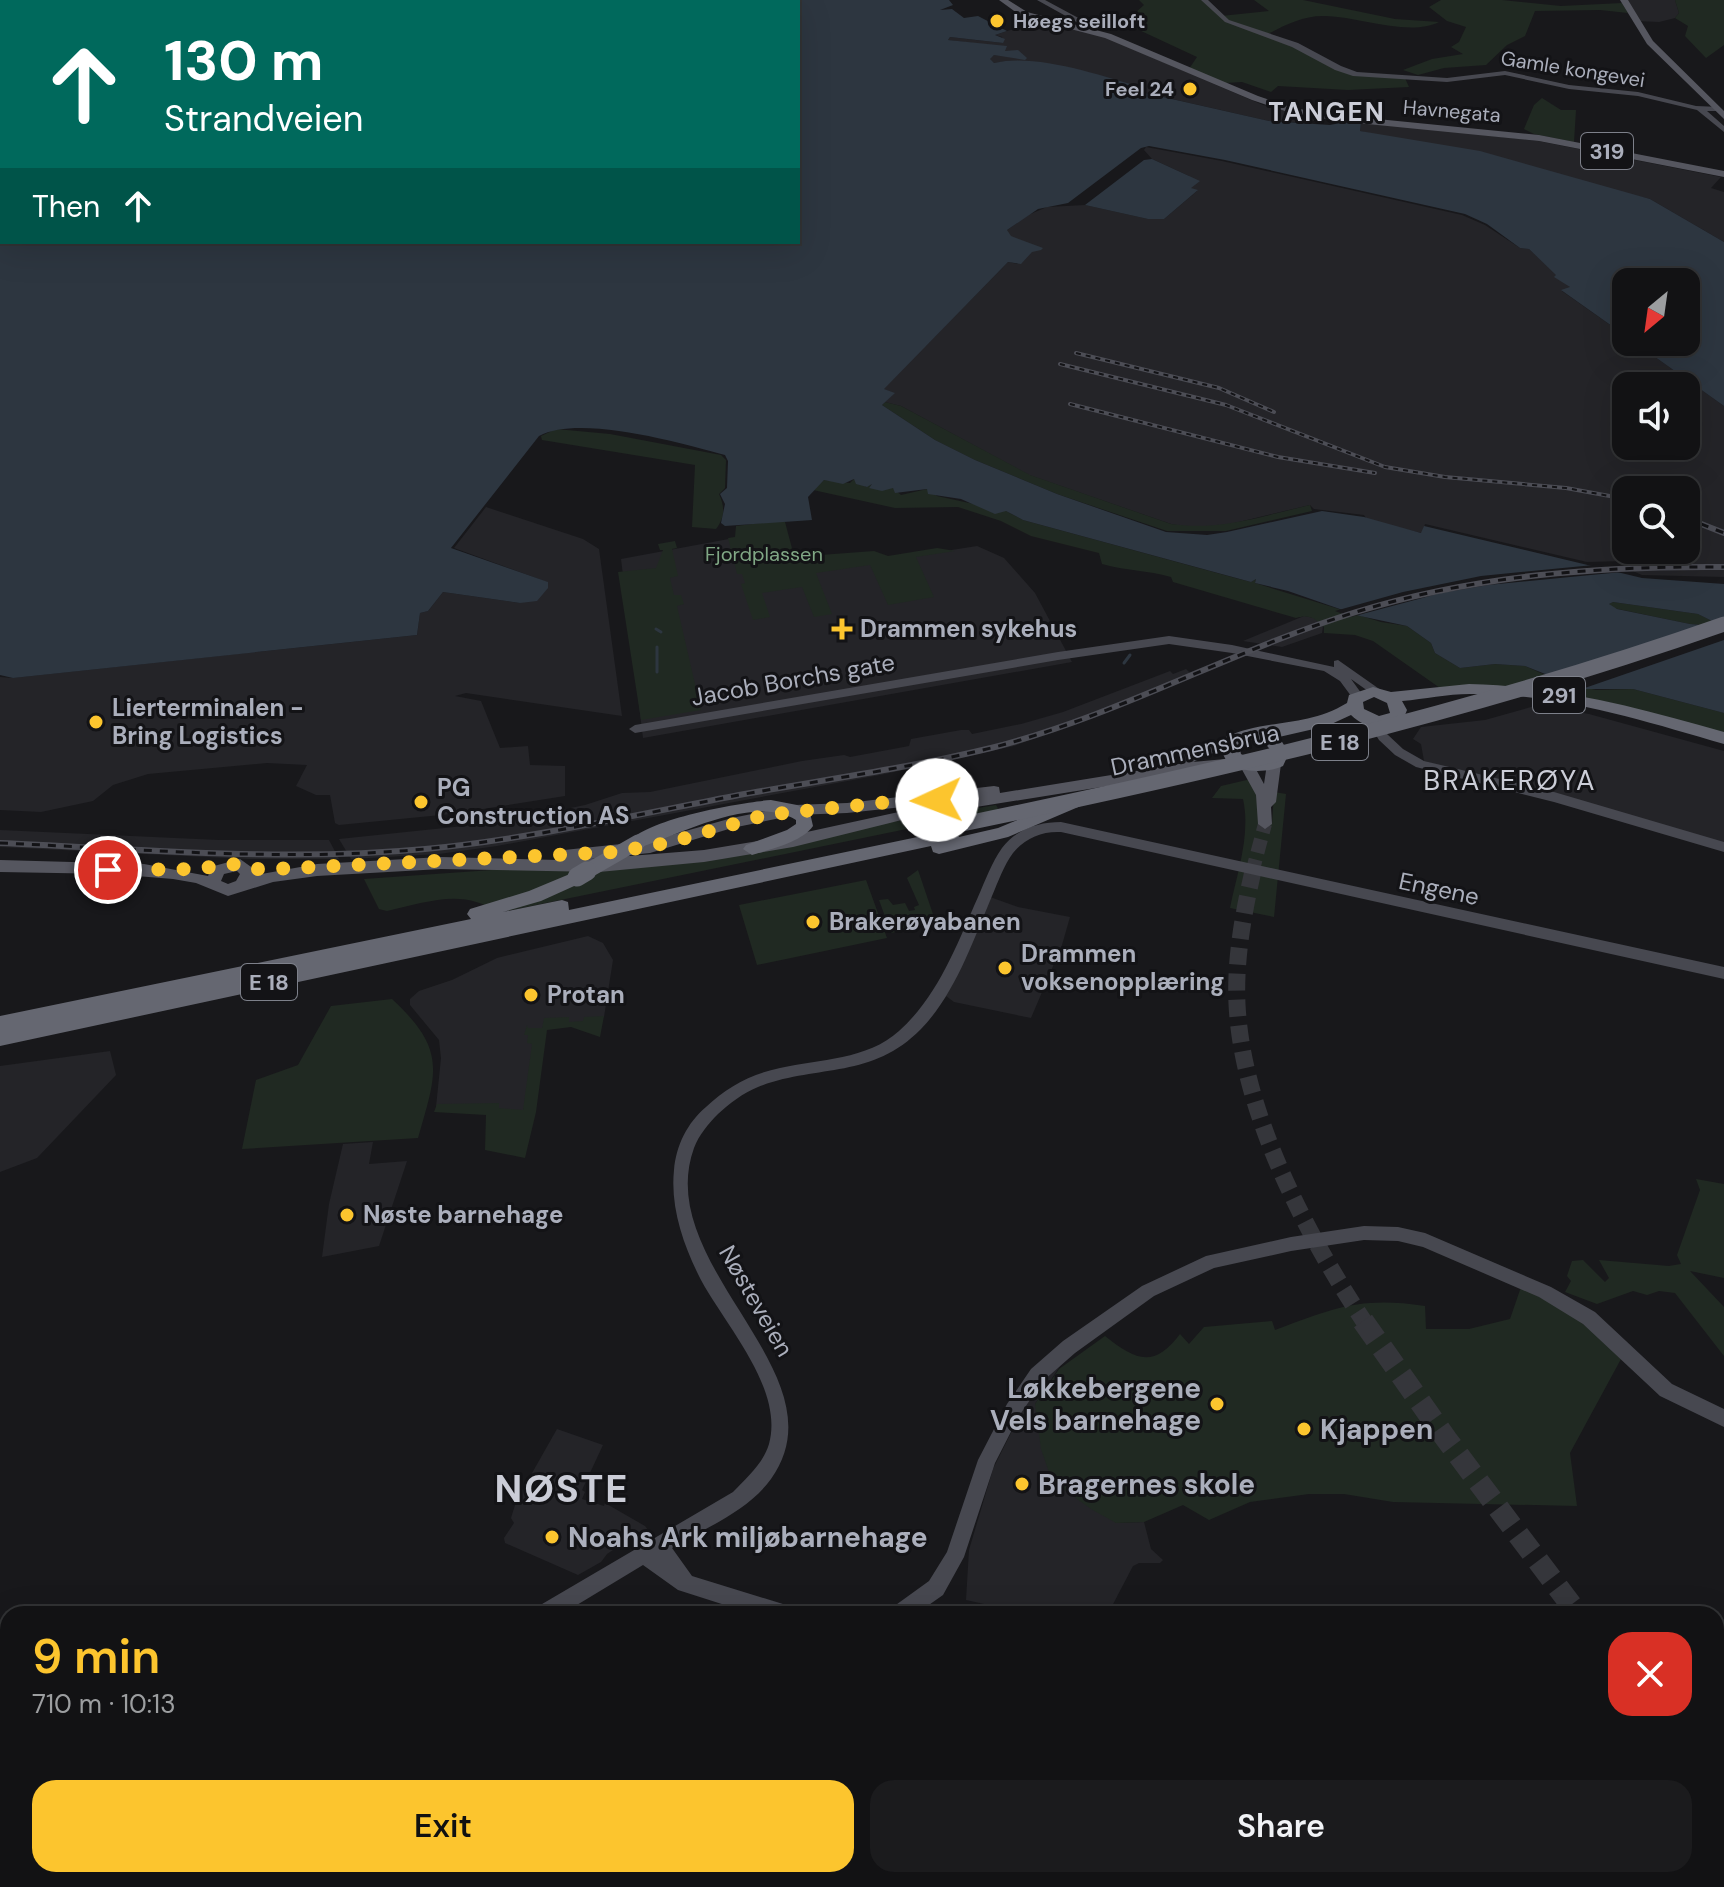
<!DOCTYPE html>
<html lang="en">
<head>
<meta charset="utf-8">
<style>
	:root { --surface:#121214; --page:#1b1b1d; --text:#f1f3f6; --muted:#9c9ea0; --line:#313234; --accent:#fcc52e }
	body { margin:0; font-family:"DM Sans",sans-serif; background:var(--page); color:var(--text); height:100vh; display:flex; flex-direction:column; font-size:30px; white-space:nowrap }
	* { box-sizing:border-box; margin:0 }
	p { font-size:26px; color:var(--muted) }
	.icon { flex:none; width:44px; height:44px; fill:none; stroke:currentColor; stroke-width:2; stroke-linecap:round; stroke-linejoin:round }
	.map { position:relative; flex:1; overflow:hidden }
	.panel { position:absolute; left:0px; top:1606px; width:1724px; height:282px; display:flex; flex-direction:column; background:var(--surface); border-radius:24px 24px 0 0; box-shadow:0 8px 32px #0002,0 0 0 2px var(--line) }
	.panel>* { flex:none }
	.top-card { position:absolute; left:0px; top:0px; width:800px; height:244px; box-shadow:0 8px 32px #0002,0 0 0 2px var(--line); background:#00695c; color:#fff; overflow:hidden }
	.needle { width:52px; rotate:209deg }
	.controls { position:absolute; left:1612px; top:268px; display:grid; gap:16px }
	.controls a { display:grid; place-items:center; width:88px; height:88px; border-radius:16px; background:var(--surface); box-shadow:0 8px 32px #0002,0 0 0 2px var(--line); font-size:40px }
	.pin { position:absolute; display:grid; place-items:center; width:68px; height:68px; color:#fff; margin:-34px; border:4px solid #fff; border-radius:50%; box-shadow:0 2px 8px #0007 }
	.me { position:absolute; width:88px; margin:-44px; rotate:268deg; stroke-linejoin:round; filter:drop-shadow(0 0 6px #0008) }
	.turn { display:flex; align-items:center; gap:28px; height:168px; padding:0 32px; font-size:36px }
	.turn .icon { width:104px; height:104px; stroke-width:2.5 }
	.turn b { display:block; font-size:56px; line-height:68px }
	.then { display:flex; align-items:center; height:76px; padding:0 32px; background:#0003; gap:16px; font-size:30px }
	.round { display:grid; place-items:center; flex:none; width:84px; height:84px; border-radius:24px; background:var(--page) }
	.summary { display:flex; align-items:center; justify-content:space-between; height:136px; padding:0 32px }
	h1 { font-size:48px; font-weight:600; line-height:60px; color:var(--accent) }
	.action { display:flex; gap:16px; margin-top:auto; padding:16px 32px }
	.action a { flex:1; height:92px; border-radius:24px; background:var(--accent); color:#111; font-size:32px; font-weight:600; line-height:92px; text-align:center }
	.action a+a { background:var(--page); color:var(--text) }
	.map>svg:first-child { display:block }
</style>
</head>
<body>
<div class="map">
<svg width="1724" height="1887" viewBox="0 0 1724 1887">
	<rect width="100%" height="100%" fill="#18181b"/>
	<g fill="#242428" fill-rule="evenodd">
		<polygon points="1625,0 1675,0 1679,13 1675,18 1659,22 1636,21"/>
		<polygon points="1039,19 1100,35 1263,105 1322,117 1309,123 1269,121 1128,89 1124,83 1049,64 1008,61 994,63 989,59 994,55 1022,56 1018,51 1004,51 1006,47 948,40 950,37 1003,43 1002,37 995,35 1032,23 1041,27 1049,24"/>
		<polygon points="1361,121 1538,141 1721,177 1711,188 1724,192 1724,242 1650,199 1360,131"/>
		<path d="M1146 147 1222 161 1462 215 1485 225 1520 248 1529 249 1571 288 1562 291 1626 336V342H1634L1724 406V577L1642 575 1633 571 1627 561 1587 562 1425 524 1422 533 1368 521 1364 515 1314 509 1310 505 1222 526 1195 528 1171 524 1029 475 901 406 885 402 894 393 883 389 1008 262 1018 264 1007 230 1028 215 1047 207 1085 205 1148 219H1164L1197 191 1190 188 1189 176 1152 159 1144 150ZM1626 386H1686V446H1626ZM1626 490H1686V550H1626Z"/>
		<polygon points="486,507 583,539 599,549 622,716 466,693 455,696 481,701 500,748 528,746 530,765 565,766 565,796 451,814 339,825 335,823 330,795 316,795 296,786 307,765 267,763 148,774 113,785 93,801 41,812 0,810 0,677 12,678 417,635 420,613 428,611 443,592 520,603 547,582 454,548"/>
		<polygon points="734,538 750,582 977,546 1004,558 1035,593 1072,662 643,738 621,559"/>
		<polygon points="1304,616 1315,618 1323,626 1322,633 1282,647 1243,641"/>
		<polygon points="1186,669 1194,677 1014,746 880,775 497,846 439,854 351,859 339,839 502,822 585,805 622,793 650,792 802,761 844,755 850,757 909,746 911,739 961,730 969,730 972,734 1021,724 1063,712 1170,671 1173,674"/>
		<polygon points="1538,705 1589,714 1724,751 1724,847 1424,761 1421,744 1413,739 1421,727 1485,720"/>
		<polygon points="0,830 219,840 329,840 339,859 248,859 0,847"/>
		<polygon points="990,897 1018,907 1070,917 1062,945 1031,1018 954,1002 946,996 945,991"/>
		<polygon points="588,936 603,943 613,960 604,1017 583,1024 538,1030 523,1113 436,1107 441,1058 439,1040 410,1005 410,999 419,991 452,980 497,958"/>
		<polygon points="110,1051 116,1075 37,1158 0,1172 0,1066"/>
		<polygon points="373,1142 369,1164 407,1161 379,1246 322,1257 329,1204 343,1144"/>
		<polygon points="1066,1357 1035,1404 1116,1523 1144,1522 1151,1549 1163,1560 1160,1563 1139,1563 1133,1566 1111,1608 1112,1614 1029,1614 966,1600 969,1550 993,1469 1024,1407 1051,1370"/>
		<polygon points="557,1429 603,1445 582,1490 585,1492 582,1499 604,1506 605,1503 645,1526 648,1530 647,1534 637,1534 607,1554 601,1562 578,1575 505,1543 504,1538 514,1523 511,1518 515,1505 510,1500 523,1489"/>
	</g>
	<g fill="#202922">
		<path d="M1139 0H1202L1224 20 1221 16 1269 11 1254 0H1303L1395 19 1439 22C1409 37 1360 17 1326 16 1304 15 1285 25 1266 35L1290 43 1348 72 1404 76 1409 87 1348 90 1278 86 1271 92 1242 82 1225 83 1189 69 1197 57 1124 23 1144 5Z"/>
		<polygon points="1441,0 1502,0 1561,6 1622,3 1628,13 1600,10 1535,11 1525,36 1507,45 1486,65 1444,68 1418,75 1403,70 1432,59 1463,54 1451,47 1459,42 1466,27 1447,21 1429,7"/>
		<polygon points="1675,0 1724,0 1724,45 1706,58 1685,36 1688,26 1675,18 1679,13"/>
		<polygon points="1542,98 1561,110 1576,110 1574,142 1534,134 1524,129 1534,105"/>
		<path d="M885 402 901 406 1030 475 1171 524C1219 531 1263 516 1310 505L1312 511 1226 531H1167L1057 494 975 460 935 440 882 405Z"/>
		<path d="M556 429 610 434 721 455 726 460 725 488 719 494C725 507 725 517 716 529L692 527 695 465 542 440 541 436Z"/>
		<path d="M854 479 866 487 872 484 869 488H893L901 495 927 489 937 496 1006 511 1023 520 1239 579 1251 582 1256 579 1255 583 1381 622 1407 626 1431 643 1435 653 1460 668 1495 664 1525 666 1559 681 1596 690 1633 689 1724 713V735L1608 702 1440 688 1373 641 1355 635 1324 633V627C1315 618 1309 614 1296 618L1173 582 1171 577C1147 570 1126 571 1102 564L1099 553 1031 536 1001 521 958 507 895 508 813 490 824 480 850 483Z"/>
		<polygon points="777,521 785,522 793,552 807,556 874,551 888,556 937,548 955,551 916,557 934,597 888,605 870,565 816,573 832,614 814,617 802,587 762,593 770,617 753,620 741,584 745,583 742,574 737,574 728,538 735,537 736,526"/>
		<polygon points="675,541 677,548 672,549 678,576 670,578 674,595 681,595 684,604 677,606 701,710 641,720 618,572 656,568 663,550 660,550 658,544"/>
		<polygon points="1613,602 1698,614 1712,621 1702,625 1690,624 1613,608 1609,604"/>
		<path d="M1251 779 1258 789 1259 822 1272 824 1274 792 1286 794 1274 917 1230 908C1237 873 1251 835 1243 799L1212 798 1221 786Z"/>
		<path d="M996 805 999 810 497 913C465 887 424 903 387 911L379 909 364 879 506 869 599 870Z"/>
		<polygon points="918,870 936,923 891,933 879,900 888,899 893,905 905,903 909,911 915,910 914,907 919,905 907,878"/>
		<polygon points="866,880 887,938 757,965 739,905"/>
		<path d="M392 999C447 1050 437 1072 418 1138L242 1149 256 1080 298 1065 331 1006Z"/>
		<polygon points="604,1016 600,1037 571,1027 547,1030 536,1112 525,1158 485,1150 486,1115 434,1112 437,1104 499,1103 499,1108 523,1110 532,1044 527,1043 528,1035 524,1035 527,1025 528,1028 542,1028 544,1018 569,1017 569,1022 583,1021 584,1017"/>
		<polygon points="1696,1179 1724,1184 1724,1278 1690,1271 1724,1307 1724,1356 1675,1293 1659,1291 1647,1295 1633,1291 1597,1304 1565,1292 1571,1281 1567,1276 1572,1261 1583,1260 1605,1282 1609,1278 1599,1260 1669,1266 1681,1264 1677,1255 1700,1190"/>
		<path d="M1521 1287C1561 1308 1590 1324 1621 1359L1570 1453 1577 1506 1393 1502 1344 1494H1309L1250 1502 1209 1520 1183 1505 1144 1522 1116 1523 1091 1509 1052 1481 1041 1449 1035 1404 1059 1369 1105 1336C1135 1360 1154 1369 1180 1334L1189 1344 1204 1327 1272 1321 1275 1330C1334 1308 1361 1296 1425 1306L1426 1329H1469L1510 1319Z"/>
	</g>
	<g fill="#2d3640" fill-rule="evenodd">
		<path d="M0 0H949L953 5 940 10 952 9 964 18 978 16 1007 31 995 35 1005 39 1003 43 950 37 948 40 1007 46 1005 51 1018 50 1027 58 1025 60 994 55 990 59 994 63C1035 53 1100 75 1140 87L1132 90 1269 121 1330 125 1335 124 1329 118 1361 122 1360 131 1480 151 1650 199 1724 242V406L1634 342H1686V282H1626V336L1561 290 1570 287 1554 277 1556 275 1529 249 1520 248 1487 224 1465 214 1225 160 1149 146 1141 148 1068 203 1038 209 1007 230 1011 236 1043 248 1041 250 1032 252 1021 264 1008 262 884 389 895 393 882 405 935 440 975 460 1057 494 1166 532 1207 535 1227 532 1322 511 1364 517 1421 533 1424 526 1642 578 1724 584V713L1633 689H1583L1525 666 1495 664 1460 668 1435 653 1431 643 1407 626 1360 616 1288 591 1255 583 1256 579 1251 582 1023 520 1006 511 995 514 961 499 928 494 927 489 895 493 893 488 882 491 869 488 872 484 867 487 856 484 854 479 843 484 824 480 808 497 812 520 725 526 721 523 725 504 720 494 727 488 728 461 725 455C680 443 580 414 539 436L451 548 548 582V588L537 601 520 603 443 592 428 611 420 613 417 635 13 678 0 675ZM2 2H798V242H2ZM1613 602 1698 614 1712 621 1702 625 1690 624 1617 609 1609 604Z"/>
		<polygon points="1152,159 1200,181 1191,188 1198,190 1164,219 1148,219 1085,205 1144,160"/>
	</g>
	<g fill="#18181b">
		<polygon points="1604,564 1632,571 1488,585 1441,593 1351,617 1335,611 1403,592 1481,576"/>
		<polygon points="1724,618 1724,640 1576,691 1558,684"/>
	</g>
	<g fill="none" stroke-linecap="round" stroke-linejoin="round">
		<g stroke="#2d3640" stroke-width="3">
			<polyline points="656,629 661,632"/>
			<polyline points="657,647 657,672"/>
			<polyline points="1124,663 1130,655"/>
		</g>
		<polyline stroke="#35363b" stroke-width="14" stroke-dasharray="14 7" stroke-linecap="butt" points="1252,873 1265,824"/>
		<path stroke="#35363b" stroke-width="17" stroke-dasharray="17 9" stroke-linecap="butt" d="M1253 871C1243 915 1235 959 1237 1004 1242 1112 1306 1234 1365 1323"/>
		<g stroke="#35363b" stroke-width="22" stroke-dasharray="22 11" stroke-linecap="butt">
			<polyline points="1363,1321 1447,1440 1578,1614"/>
			<polyline points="1716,1785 1724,1794"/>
		</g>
		<g fill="#474850" fill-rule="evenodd">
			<polygon points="1037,0 1045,0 1097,28 1099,33 1093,34 1091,30"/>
			<polygon points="1201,0 1208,0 1229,20 1298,43 1341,66 1357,72 1447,78 1505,71 1569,85 1638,92 1696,106 1720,107 1720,111 1707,111 1724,126 1724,132 1697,110 1638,96 1569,89 1505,75 1447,82 1353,76 1335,70 1292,47 1225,22"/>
			<polygon points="1169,636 1232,645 1334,667 1334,661 1338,660 1385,693 1379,697 1375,696 1351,679 1364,697 1358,701 1354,700 1340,681 1324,671 1232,653 1169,644 1058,660 635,733 629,729 635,725 1058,652"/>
			<polygon points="1373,717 1377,718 1387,734 1403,749 1424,761 1554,792 1724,842 1724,852 1554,802 1416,767 1395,755 1379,740 1367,721"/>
			<path d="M1061 822 1724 967V979L1061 832C1042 831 1025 838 1013 853 1004 865 998 882 992 896 973 941 955 994 921 1029 871 1080 816 1064 758 1087 743 1093 730 1103 718 1114 708 1124 699 1135 694 1148 651 1267 846 1374 771 1479 748 1511 705 1528 672 1548L692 1576 783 1604 790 1607 793 1614H753L678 1590 643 1565 562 1614H534L537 1607 733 1492C746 1478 763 1464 769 1444 784 1389 726 1326 701 1280 684 1247 670 1208 674 1170 676 1146 687 1123 706 1107 727 1087 751 1074 780 1068 820 1059 867 1060 899 1031 939 995 957 944 978 897 985 881 992 862 1002 848 1016 829 1039 822 1061 822Z"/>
			<polygon points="1364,1226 1398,1227 1425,1233 1551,1287 1595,1312 1672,1384 1724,1409 1724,1427 1660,1396 1583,1324 1539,1297 1423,1247 1398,1241 1364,1240 1291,1251 1214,1268 1154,1296 1075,1353 1043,1381 1019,1416 995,1463 964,1557 943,1595 916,1614 890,1614 893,1607 929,1581 947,1552 978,1460 1007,1404 1031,1369 1063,1341 1142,1286 1206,1256 1291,1237"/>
			<polygon points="280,1880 304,1880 301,1887 277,1887"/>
		</g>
		<g fill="#55565f" fill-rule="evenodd">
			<polygon points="999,0 1008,0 1027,12 1111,34 1258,96 1293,108 1337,115 1539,135 1724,171 1724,177 1539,141 1337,121 1291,113 1252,100 1105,38 1021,16"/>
			<polygon points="1620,0 1628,0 1653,41 1724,111 1724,119 1647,44"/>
			<path d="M1233 734 1240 739 1238 742 1193 762 1225 759 1227 763 1220 768 914 817 793 847 704 862 599 872 441 869 317 876 273 882 228 896 196 883 173 879 112 874 0 872V860L144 864 208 876 214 866 240 859 254 869 256 875 317 864 441 857 558 860 556 856 559 852 564 850 650 841 732 818 795 805 847 803 994 786 999 787 1000 793 1185 763 1180 759 1182 755ZM940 803 793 835 704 850 580 860 650 853 732 828 795 815 847 813ZM237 871 240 874 236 881 228 884 221 881 224 874Z"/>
			<polygon points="1274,759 1281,764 1276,802 1271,807 1272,824 1265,829 1258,824 1256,795 1240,766 1247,761 1252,762 1264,784 1267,764"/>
		</g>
		<g fill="#656771" fill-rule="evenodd">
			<path d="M1469 684C1557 686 1640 708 1724 732V744C1641 720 1557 693 1470 694 1447 694 1425 699 1402 701L1407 710 1403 720C1384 726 1367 731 1351 715L1327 726 1279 737 1289 753 1283 766C1262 776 1211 773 1225 738 1263 718 1304 729 1347 703L1349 695 1373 687 1391 692ZM1374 697 1387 703 1390 713 1379 716 1364 709 1363 702ZM1250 739 1263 741 1273 753 1271 758 1254 761 1241 754 1239 745Z"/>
			<polygon points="1077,795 1083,797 1085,801 1083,805 1008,837 939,854 933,852 931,846 0,1046 0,1016 471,919 467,914 470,909 529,891 577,871 586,877 583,882 541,901 503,912 562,900 568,902 569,910 951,830 957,832 959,837 998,828"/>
			<path d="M771 800 797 805 810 813 813 826C802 842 771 849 752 855L743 849 746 845 787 830 796 824V820C753 794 680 835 638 848L629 842C646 819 742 802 771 800Z"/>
		</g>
		<defs>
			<g id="rail-far1">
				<polyline points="1076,353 1219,388 1274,412"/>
				<polyline points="1060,364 1226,405 1385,467 1445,477 1566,488 1626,499"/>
				<polyline points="1070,404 1278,457 1375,473"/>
			</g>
			<g id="rail">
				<polyline points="1686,518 1724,533"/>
				<path d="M0 843C141 849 284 862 425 849 530 839 635 815 739 795 823 780 909 768 991 748 1117 716 1233 650 1356 612 1476 575 1599 566 1724 567"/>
			</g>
		</defs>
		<use href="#rail-far1" stroke="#4c4d55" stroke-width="4"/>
		<use href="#rail" stroke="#4c4d55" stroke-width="6"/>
		<use href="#rail-far1" stroke="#131316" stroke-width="2" stroke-dasharray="5" stroke-linecap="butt"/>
		<use href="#rail" stroke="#131316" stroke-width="3" stroke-dasharray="8" stroke-linecap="butt"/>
		<g stroke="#656771" stroke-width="15">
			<path d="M948 827C1211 773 1471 713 1724 624"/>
			<polyline points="584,873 638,842"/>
		</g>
		<polyline stroke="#656771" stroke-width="19" points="577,877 587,871"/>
	</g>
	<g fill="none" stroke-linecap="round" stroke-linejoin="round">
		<polyline stroke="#fcc52e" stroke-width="14" stroke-dasharray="0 25.2" points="108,870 196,869 233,864 247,869 273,869 616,852 672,842 765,815 938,797 937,800"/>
	</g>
	<g fill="#fcc52e" stroke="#131316" stroke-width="3">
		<circle cx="997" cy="21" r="8"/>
		<circle cx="1190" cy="89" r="8"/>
		<path d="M838 617h8v8h8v8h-8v8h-8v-8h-8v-8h8z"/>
		<circle cx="96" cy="722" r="8"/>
		<circle cx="421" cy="802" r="8"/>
		<circle cx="813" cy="922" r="8"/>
		<circle cx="1005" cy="968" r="8"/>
		<circle cx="531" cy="995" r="8"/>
		<circle cx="347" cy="1215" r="8"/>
		<circle cx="1217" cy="1404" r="8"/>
		<circle cx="1304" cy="1429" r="8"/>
		<circle cx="1022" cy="1484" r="8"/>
		<circle cx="552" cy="1537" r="8"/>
	</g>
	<g text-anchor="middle" stroke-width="6" stroke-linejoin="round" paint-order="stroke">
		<g font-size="20" font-weight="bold" fill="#aaaebb" stroke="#131316" text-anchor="start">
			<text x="1013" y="28">Høegs seilloft</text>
			<text x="1174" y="96" text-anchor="end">Feel 24</text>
		</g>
		<g font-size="20" fill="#aaaebb" stroke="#131316">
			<text transform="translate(1573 69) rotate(9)" y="7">Gamle kongevei</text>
			<text transform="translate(1452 111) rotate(5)" y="7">Havnegata</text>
		</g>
		<g font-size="20" fill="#80a785" stroke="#131316">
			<text x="764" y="561">Fjordplassen</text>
		</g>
		<g fill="#131316" stroke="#7d808a" stroke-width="2">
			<rect x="1581" y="133" width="52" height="36" rx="6"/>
			<rect x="1533" y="677" width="52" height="36" rx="6"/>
			<rect x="1312" y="724" width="56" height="36" rx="6"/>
			<rect x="241" y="964" width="56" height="36" rx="6"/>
		</g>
		<g font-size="22" font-weight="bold" fill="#aaaebb">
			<text x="1607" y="159">319</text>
			<text x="1559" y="703">291</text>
			<text x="1340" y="750">E 18</text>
			<text x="269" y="990">E 18</text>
		</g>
		<g font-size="24" font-weight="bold" fill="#aaaebb" stroke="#131316" text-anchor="start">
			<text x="860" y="637">Drammen sykehus</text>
			<text x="112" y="716">Lierterminalen -<tspan x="112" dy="28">Bring Logistics</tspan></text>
			<text x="437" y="796">PG<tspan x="437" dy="28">Construction AS</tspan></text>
			<text x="829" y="930">Brakerøyabanen</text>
			<text x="1021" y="962">Drammen<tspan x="1021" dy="28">voksenopplæring</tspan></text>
			<text x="547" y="1003">Protan</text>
			<text x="363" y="1223">Nøste barnehage</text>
		</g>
		<g font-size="24" fill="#aaaebb" stroke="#131316">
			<text transform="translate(793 680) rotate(-10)" y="8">Jacob Borchs gate</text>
			<text transform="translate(1195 750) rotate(-12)" y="8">Drammensbrua</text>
			<text transform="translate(1439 889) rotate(12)" y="8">Engene</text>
			<text transform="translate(756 1301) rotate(60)" y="8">Nøsteveien</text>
		</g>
		<g font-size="26" font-weight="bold" letter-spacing="2" fill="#cbcdd7" stroke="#131316">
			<text x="1327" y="121">TANGEN</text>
		</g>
		<g font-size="28" letter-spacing="2" fill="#cbcdd7" stroke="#131316">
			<text x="1510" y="790">BRAKERØYA</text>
		</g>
		<g font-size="28" font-weight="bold" fill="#aaaebb" stroke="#131316" text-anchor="start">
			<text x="1201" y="1398" text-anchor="end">Løkkebergene<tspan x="1201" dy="32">Vels barnehage</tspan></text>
			<text x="1320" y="1439">Kjappen</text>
			<text x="1038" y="1494">Bragernes skole</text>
			<text x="568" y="1547">Noahs Ark miljøbarnehage</text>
		</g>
		<g font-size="38" font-weight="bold" letter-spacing="2" fill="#cbcdd7" stroke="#131316">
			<text x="562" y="1502">NØSTE</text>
		</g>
	</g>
</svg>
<div class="controls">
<a><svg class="needle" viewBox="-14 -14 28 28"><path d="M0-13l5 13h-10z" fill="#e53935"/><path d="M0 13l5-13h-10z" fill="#9c9ea0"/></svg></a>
<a><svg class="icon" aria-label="sound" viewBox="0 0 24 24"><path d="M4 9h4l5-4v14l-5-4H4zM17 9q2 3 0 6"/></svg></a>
<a><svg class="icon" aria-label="search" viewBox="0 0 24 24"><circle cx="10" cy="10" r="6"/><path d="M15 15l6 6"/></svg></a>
</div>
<div class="pin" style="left:108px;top:870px;background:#d93025"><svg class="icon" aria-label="arrive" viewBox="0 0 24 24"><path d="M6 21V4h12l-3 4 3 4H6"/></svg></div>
<svg class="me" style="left:937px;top:800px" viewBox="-20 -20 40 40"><circle r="19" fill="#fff"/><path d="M0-13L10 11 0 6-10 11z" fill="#fcc52e"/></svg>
<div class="top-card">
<div class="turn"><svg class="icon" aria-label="ahead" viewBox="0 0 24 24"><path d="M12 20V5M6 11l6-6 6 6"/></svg><div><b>130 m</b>Strandveien</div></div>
<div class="then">Then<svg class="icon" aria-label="ahead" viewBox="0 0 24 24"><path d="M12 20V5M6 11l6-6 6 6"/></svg></div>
</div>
<section class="panel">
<div class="summary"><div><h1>9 min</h1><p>710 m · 10:13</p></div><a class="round" style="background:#d93025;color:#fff"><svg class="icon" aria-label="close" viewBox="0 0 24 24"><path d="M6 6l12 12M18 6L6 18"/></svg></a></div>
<div class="action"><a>Exit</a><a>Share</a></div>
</section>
</div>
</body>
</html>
